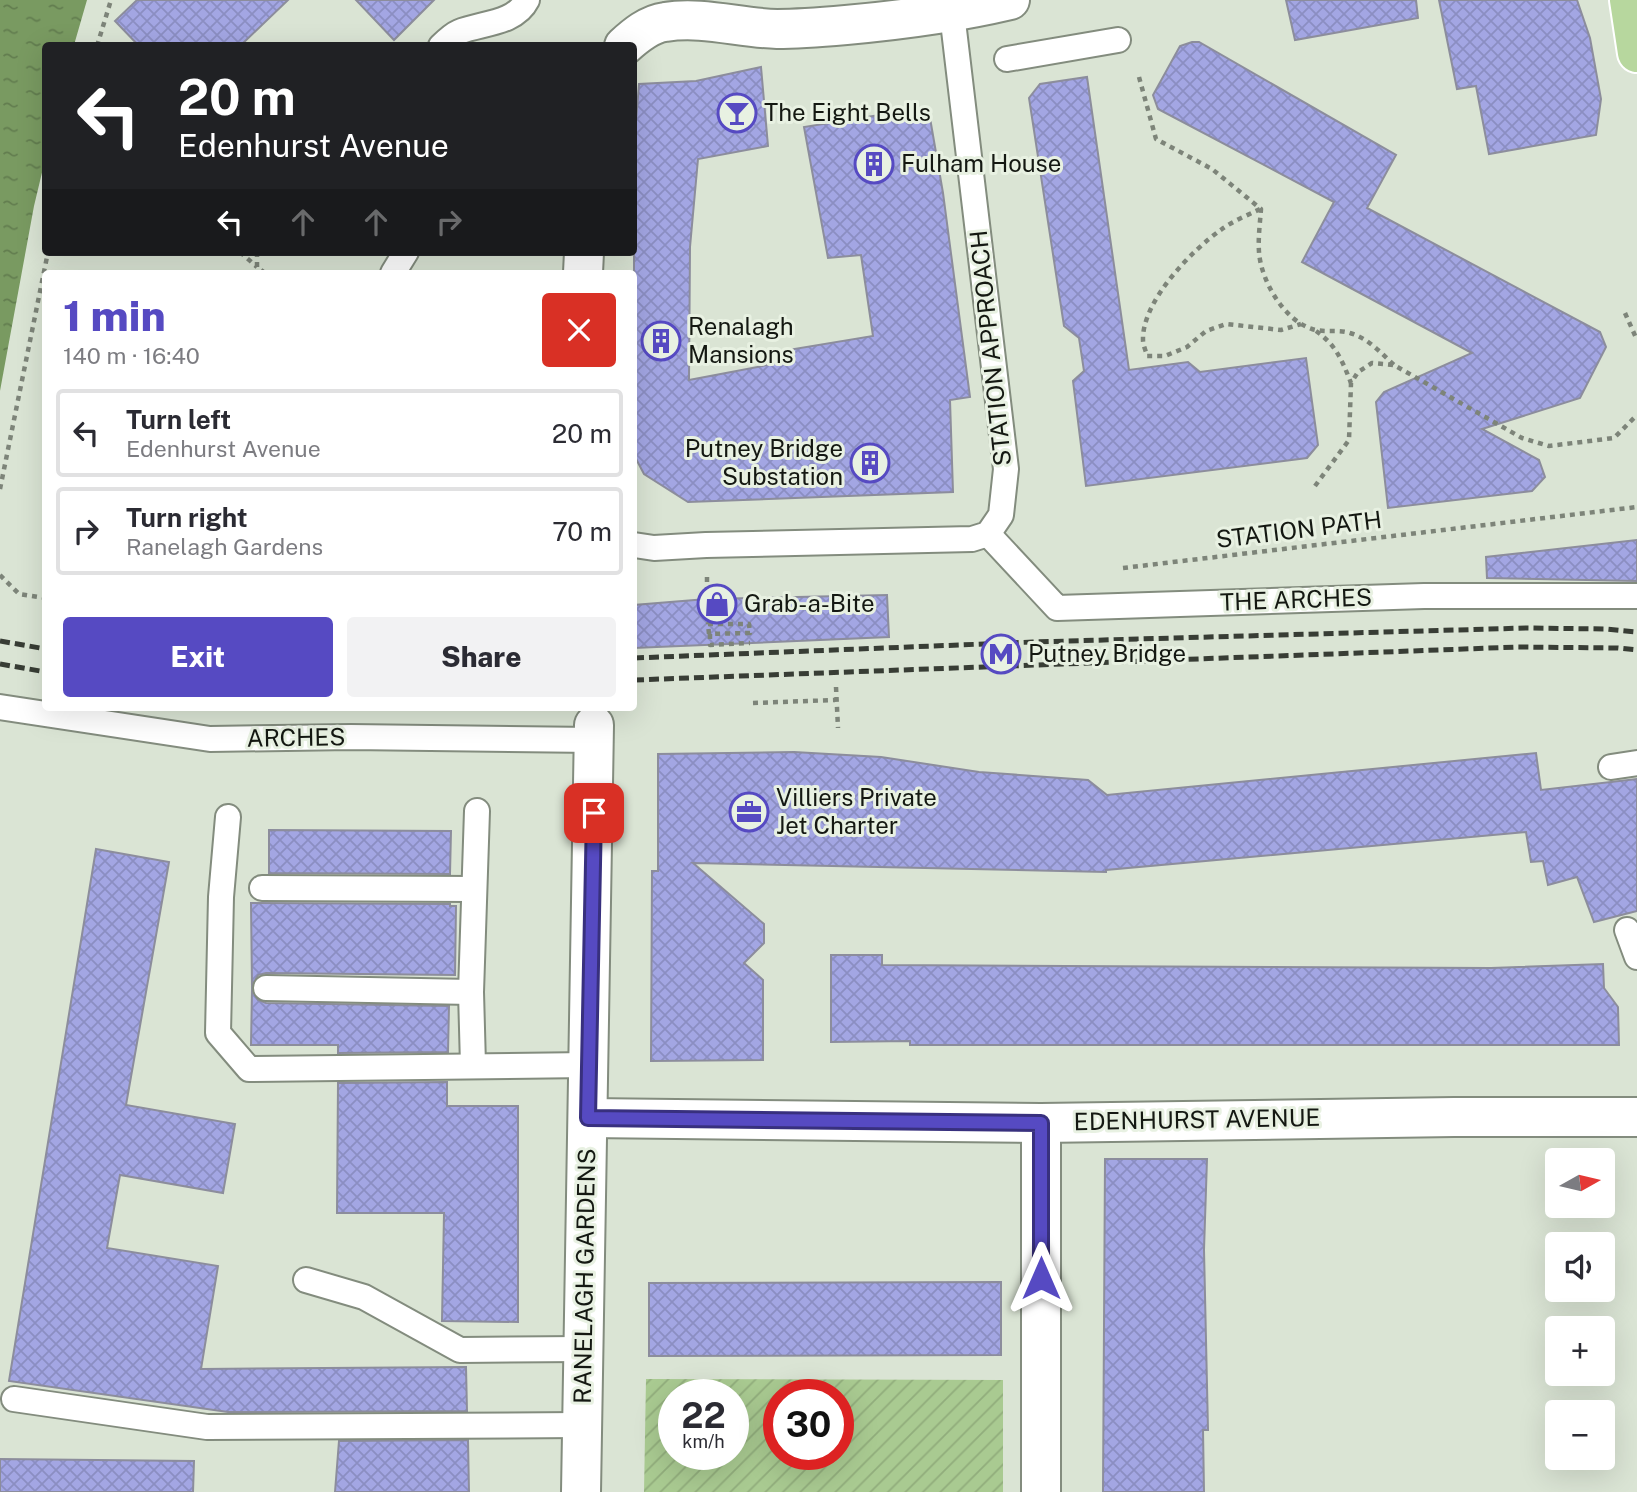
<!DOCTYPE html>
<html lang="en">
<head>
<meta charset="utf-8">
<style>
	:root { --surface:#fff; --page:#f2f2f3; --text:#2b2b33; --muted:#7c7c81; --line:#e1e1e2; --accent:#564ac2 }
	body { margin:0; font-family:"Public Sans",sans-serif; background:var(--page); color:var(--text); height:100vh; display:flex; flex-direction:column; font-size:26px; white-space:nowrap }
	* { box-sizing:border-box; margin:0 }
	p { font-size:23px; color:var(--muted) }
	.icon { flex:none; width:38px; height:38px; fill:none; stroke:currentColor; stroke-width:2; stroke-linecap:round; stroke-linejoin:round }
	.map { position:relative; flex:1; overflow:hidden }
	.side { position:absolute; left:42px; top:270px; width:595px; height:441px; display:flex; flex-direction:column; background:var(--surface); border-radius:7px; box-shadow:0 7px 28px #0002 }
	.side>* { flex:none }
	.guide { position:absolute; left:42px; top:42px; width:595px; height:214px; border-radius:7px; box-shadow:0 7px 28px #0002; background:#202124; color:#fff; overflow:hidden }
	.needle { width:46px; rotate:82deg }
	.fabs { position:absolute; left:1545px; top:1148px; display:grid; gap:14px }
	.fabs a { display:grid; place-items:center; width:70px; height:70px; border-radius:7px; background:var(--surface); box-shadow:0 7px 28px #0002; font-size:35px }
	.speed { position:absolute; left:658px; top:1379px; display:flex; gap:14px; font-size:35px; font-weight:700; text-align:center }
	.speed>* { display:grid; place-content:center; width:91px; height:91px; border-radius:50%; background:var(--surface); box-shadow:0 7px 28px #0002; line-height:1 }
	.speed small { font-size:18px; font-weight:400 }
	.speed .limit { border:10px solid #d22; background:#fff; color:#111 }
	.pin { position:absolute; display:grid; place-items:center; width:60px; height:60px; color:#fff; margin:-30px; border-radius:14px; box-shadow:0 4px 10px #0006 }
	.me { position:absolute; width:77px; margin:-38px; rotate:0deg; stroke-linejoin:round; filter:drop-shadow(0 0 5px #0008) }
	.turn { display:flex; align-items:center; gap:24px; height:147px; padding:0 21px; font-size:32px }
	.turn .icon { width:91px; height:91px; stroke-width:2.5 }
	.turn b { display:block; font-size:49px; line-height:60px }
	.lanes { display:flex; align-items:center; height:66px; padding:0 21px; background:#0003; justify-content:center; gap:35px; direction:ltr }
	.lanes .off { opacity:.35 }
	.round { display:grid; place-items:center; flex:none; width:74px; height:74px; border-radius:7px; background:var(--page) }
	.overview { display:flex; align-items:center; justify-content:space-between; height:119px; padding:0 21px }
	h1 { font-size:42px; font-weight:800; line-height:52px; color:var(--accent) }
	.button { display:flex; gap:14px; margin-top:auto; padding:14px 21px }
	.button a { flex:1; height:80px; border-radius:7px; background:var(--accent); color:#fff; font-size:28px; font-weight:800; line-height:80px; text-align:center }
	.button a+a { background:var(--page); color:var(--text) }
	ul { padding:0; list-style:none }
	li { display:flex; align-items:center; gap:21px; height:88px; margin:0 14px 10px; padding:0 7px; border:4px solid var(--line); border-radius:7px }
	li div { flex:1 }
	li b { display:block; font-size:26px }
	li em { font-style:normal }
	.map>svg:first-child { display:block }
</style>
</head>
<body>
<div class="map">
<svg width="1637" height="1492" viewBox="0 0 1637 1492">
	<defs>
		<pattern id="garden-furrows" width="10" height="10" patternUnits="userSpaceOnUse" patternTransform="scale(1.75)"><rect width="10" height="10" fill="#a9ca91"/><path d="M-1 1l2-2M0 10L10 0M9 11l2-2" fill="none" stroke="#91ad7c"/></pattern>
		<pattern id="water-ripples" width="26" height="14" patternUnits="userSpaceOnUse" patternTransform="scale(1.75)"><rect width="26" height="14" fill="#799a61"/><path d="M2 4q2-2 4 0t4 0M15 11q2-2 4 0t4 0" fill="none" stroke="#627d4f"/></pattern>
		<pattern id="building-cross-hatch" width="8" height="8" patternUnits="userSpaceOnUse" patternTransform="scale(1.75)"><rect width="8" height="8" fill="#a3a6e3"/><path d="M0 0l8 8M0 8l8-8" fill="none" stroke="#8b8ec2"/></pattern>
	</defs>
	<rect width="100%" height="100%" fill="#dae4d4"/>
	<path fill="url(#garden-furrows)" fill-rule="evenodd" d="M646 1379 1003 1380V1492H644ZM674 1395H733V1454H674ZM779 1395H838V1454H779Z"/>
	<polygon fill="url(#water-ripples)" points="0,0 87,0 74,45 46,46 45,160 34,206 0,391"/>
	<g fill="url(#building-cross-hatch)" stroke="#8c8d9c" stroke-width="2">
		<polygon points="137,0 288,0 240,46 139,46 115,21"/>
		<polygon points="356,0 434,0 394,40"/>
		<polygon points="1286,0 1416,0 1418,18 1295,40"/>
		<polygon points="1439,0 1577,0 1590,38 1601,99 1596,135 1489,154 1476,86 1457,89"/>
		<polygon points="1192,42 1199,42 1396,155 1367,208 1600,332 1606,347 1580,398 1482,429 1539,460 1545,477 1532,491 1388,508 1376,402 1384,392 1472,353 1302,262 1334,202 1158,109 1153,95 1180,46"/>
		<polygon points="761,67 768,146 698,159 690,247 689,380 778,363 776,352 873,336 861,255 828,258 804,127 905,111 907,122 930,118 943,193 970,397 950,400 953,492 688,502 644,474 634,455 634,146 639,84 696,81"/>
		<polygon points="1087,77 1129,370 1188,362 1200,372 1306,358 1318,445 1307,458 1086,486 1073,381 1084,371 1079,338 1064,326 1029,98 1040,84"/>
		<polygon points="1637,540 1637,581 1487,578 1486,557"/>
		<polygon points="887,595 889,637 634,648 634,605 707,599"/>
		<polygon points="794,752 881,757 979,772 1088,780 1107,795 1536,753 1541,790 1637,779 1637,911 1594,922 1577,877 1548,885 1543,861 1531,862 1526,832 1106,870 1106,872 693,863 764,924 764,943 744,963 763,980 763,1060 651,1061 652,871 658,871 658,754"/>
		<polygon points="269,830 451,831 450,874 269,873"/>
		<polygon points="96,849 169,862 126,1105 235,1124 223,1193 120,1175 107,1248 218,1266 201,1369 466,1367 467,1411 228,1412 9,1381"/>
		<polygon points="251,903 450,904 450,906 456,906 455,975 266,973 258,975 252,986"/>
		<polygon points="831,955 882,955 882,965 1491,968 1603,964 1604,988 1618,1007 1619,1045 910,1045 910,1041 831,1042"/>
		<polygon points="252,990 258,1000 266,1003 449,1006 448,1052 338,1053 338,1045 251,1045"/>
		<polygon points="447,1082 447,1106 518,1106 518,1322 442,1321 444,1213 337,1213 338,1083"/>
		<polygon points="1105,1159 1207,1159 1204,1250 1208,1430 1203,1430 1204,1492 1103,1492"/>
		<polygon points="1001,1282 1001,1355 649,1356 649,1283"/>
		<polygon points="468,1440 469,1492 335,1492 339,1441"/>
		<polygon points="0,1459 194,1461 193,1492 0,1492"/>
	</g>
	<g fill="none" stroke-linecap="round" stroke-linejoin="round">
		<defs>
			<g id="service">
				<path d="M441 46C446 41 452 35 459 32 481 23 515 24 527 0"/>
				<polyline points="1007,59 1118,40"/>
				<polyline points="393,273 406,252"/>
				<polyline points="988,534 1057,608 1424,596 1637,596"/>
				<polyline points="634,545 654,548 706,545 972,539 988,534 1001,515 1006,469 952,13"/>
				<polyline points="0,707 210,739 351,737 594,740"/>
				<polyline points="1611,767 1637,763"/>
				<polyline points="228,817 221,897 218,1033 249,1069 589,1065"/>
				<polyline points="262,888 473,889"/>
				<polyline points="1627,930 1637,957"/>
				<polyline points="266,988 471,992"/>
				<polyline points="473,1065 471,992 477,811"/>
				<polyline points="306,1280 364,1297 460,1350 583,1349"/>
				<polyline points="14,1399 207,1427 582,1425"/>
			</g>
			<g id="minor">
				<path d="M624 46C635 36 649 24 665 22 703 16 739 28 777 29 800 29 823 27 846 25 902 20 955 13 1010 0"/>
				<polyline points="583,273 584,252"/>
				<polyline points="588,1118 1041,1123 1454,1117 1637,1117"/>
				<polyline points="1041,1123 1041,1492"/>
				<polyline points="581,1492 594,725"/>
			</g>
			<polyline id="primary" points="1629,0 1637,53"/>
		</defs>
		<use href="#service" stroke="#838c7e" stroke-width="28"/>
		<use href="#minor" stroke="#838c7e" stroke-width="42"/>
		<use href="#primary" stroke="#fff" stroke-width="42"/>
		<g stroke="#7d8479" stroke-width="4.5" stroke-dasharray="5 5" stroke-linecap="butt">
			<polyline points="97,46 111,0"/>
			<path d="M1139 77 1156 139 1212 169 1261 209C1260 223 1258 238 1259 252 1261 281 1284 320 1312 329 1324 333 1338 329 1350 333 1368 338 1381 353 1394 365"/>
			<path d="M1260 209C1248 215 1233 221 1222 229 1192 250 1142 301 1143 340 1143 345 1146 351 1147 356H1165L1187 347 1206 331 1226 324 1281 330 1301 324"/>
			<polyline points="240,252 257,267"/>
			<polyline points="257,252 257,267 265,273"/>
			<polyline points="1625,313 1637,340"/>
			<path d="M1316 331C1336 345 1342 360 1351 383"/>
			<polyline points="1315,486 1349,440 1351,383 1358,372 1372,363 1394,365 1522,438 1549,446 1614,438 1637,415"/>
			<polyline points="0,489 48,252"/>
			<polyline points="1123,568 1637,507"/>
			<polyline points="0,575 19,594 46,598"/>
			<polyline points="707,577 707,599"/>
			<polyline points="709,634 708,624 749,624 750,633 710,634 710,645 750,643"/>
			<polyline points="836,687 838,728"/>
			<polyline points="753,703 835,700"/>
		</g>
		<use href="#service" stroke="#fff" stroke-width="24"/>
		<use href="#minor" stroke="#fff" stroke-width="38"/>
		<use href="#primary" stroke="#b7d79e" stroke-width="38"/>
		<g stroke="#383d35" stroke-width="5" stroke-dasharray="10 5" stroke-linecap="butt">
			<polyline points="0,641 46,649"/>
			<polyline points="634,658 1033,642 1526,628 1606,629 1637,632"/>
			<polyline points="0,664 46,672"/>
			<polyline points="634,680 1518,647 1618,648 1637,650"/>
		</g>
	</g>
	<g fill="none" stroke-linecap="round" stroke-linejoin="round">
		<defs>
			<polyline id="route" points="594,813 588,1118 1041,1123 1041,1278"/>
		</defs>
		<use href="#route" stroke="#38307e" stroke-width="18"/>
		<use href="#route" stroke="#564ac2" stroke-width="12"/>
	</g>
	<defs>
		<symbol id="bar-ring" viewBox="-11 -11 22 22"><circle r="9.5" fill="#e8f1e2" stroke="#564ac2" stroke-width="1.5"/><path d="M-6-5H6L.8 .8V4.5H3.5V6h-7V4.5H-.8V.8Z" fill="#564ac2"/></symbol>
		<symbol id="building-ring" viewBox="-11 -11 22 22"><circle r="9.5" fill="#e8f1e2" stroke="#564ac2" stroke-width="1.5"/><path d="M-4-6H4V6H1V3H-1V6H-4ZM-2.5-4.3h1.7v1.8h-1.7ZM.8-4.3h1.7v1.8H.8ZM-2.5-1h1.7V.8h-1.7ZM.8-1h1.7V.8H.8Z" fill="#564ac2"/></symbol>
		<symbol id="shop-ring" viewBox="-11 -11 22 22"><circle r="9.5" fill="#e8f1e2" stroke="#564ac2" stroke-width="1.5"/><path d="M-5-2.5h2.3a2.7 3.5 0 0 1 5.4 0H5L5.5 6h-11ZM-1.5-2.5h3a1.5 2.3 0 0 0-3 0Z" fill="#564ac2"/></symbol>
		<symbol id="metro-ring" viewBox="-11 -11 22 22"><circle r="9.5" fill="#e8f1e2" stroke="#564ac2" stroke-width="1.5"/><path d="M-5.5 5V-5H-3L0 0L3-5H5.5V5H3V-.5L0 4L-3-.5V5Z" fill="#564ac2"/></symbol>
		<symbol id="office-ring" viewBox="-11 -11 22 22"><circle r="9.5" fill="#e8f1e2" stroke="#564ac2" stroke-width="1.5"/><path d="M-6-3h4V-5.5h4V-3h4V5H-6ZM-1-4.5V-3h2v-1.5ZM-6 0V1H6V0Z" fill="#564ac2"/></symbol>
	</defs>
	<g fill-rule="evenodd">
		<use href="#bar-ring" x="715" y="91" width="44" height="44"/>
		<use href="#building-ring" x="852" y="142" width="44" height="44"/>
		<use href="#building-ring" x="639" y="319" width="44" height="44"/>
		<use href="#building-ring" x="848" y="441" width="44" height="44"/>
		<use href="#shop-ring" x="695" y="582" width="44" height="44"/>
		<use href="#metro-ring" x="979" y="632" width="44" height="44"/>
		<use href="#office-ring" x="727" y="790" width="44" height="44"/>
	</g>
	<g text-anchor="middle" stroke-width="6" stroke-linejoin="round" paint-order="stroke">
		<g font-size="24" fill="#141812" stroke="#e8f1e2" text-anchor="start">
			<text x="764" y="121">The Eight Bells</text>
			<text x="901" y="172">Fulham House</text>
			<text x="688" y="335">Renalagh<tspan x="688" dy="28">Mansions</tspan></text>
			<text x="843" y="457" text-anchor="end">Putney Bridge<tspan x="843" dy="28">Substation</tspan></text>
			<text x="744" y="612">Grab-a-Bite</text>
			<text x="1028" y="662">Putney Bridge</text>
			<text x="776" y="806">Villiers Private<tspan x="776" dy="28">Jet Charter</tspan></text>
		</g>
		<g font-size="24" fill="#141812" stroke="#e8f1e2">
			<text transform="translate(991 348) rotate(-96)" y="8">STATION APPROACH</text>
			<text transform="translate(1299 530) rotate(-7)" y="8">STATION PATH</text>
			<text transform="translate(1296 600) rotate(-2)" y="8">THE ARCHES</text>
			<text transform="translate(296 738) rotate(-1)" y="8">ARCHES</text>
			<text transform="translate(1197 1120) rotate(-1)" y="8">EDENHURST AVENUE</text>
			<text transform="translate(585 1276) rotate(-89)" y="8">RANELAGH GARDENS</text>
		</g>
	</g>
</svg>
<div class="fabs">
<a><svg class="needle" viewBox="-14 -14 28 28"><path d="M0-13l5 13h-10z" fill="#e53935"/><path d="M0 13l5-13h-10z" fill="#7c7c81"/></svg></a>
<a><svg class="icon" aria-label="sound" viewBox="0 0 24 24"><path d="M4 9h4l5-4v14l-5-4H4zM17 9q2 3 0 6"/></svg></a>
<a>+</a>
<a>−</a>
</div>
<div class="speed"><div>22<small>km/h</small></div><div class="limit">30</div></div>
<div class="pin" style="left:594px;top:813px;background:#d93025"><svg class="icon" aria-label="arrive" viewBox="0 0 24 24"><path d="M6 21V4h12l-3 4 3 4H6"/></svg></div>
<svg class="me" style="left:1041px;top:1278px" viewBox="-20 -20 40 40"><path d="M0-17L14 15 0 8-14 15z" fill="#564ac2" stroke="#fff" stroke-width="4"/></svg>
<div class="guide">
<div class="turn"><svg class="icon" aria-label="left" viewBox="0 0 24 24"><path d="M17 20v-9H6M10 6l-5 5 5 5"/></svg><div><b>20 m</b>Edenhurst Avenue</div></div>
<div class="lanes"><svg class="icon" aria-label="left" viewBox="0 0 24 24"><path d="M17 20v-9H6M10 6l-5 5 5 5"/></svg><svg class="icon off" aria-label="ahead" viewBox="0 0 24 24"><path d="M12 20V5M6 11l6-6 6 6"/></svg><svg class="icon off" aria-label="ahead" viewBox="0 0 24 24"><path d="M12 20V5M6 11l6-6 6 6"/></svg><svg class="icon off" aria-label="right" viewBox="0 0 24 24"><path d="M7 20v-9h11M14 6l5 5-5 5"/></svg></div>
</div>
<section class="side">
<div class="overview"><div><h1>1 min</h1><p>140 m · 16:40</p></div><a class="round" style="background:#d93025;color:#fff"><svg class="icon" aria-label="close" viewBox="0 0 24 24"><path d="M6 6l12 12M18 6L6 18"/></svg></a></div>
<ul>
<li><svg class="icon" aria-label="left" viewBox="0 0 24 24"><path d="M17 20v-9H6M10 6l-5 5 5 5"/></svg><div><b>Turn left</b><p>Edenhurst Avenue</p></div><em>20 m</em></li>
<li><svg class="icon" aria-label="right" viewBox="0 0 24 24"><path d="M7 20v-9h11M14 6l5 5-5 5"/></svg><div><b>Turn right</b><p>Ranelagh Gardens</p></div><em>70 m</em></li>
</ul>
<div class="button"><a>Exit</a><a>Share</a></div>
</section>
</div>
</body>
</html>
